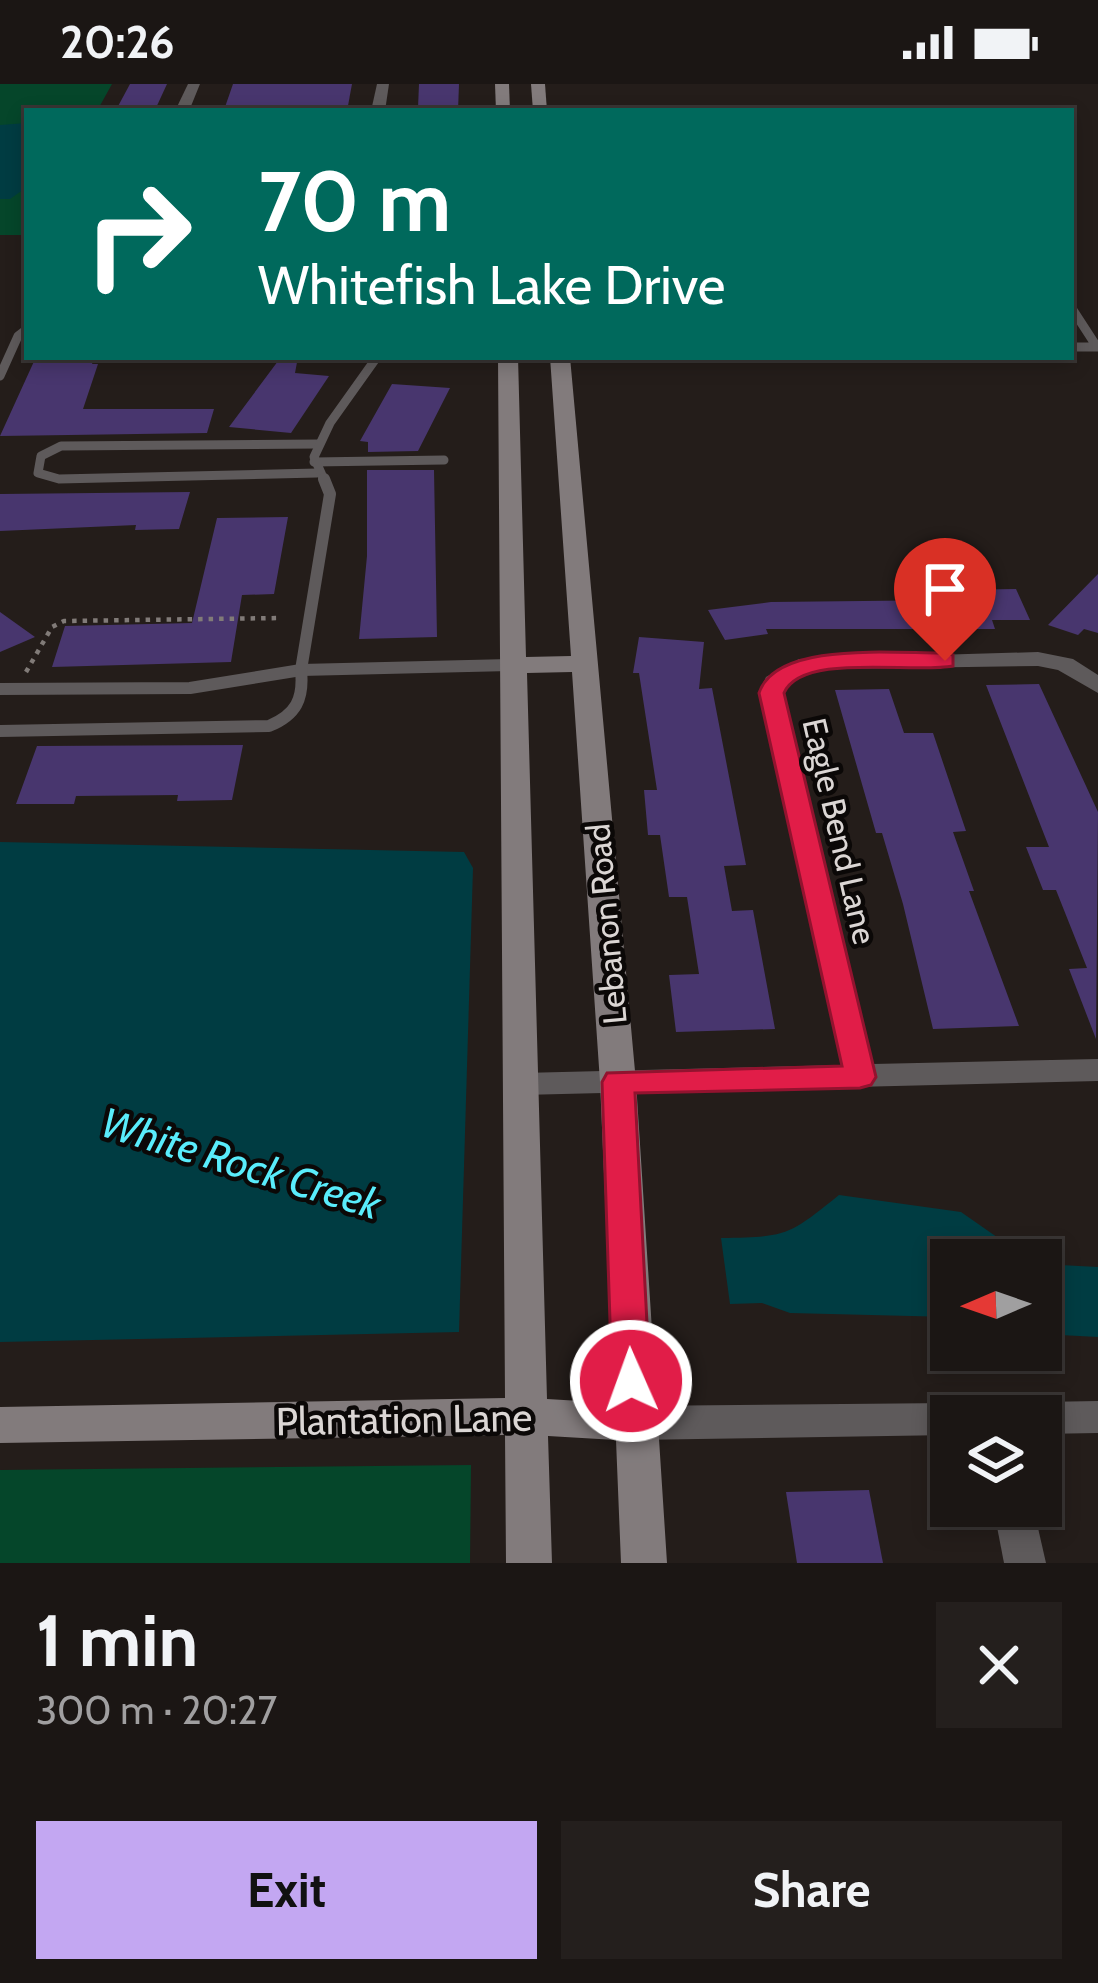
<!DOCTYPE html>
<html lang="en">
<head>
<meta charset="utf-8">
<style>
	:root { --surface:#1b1614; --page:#241f1d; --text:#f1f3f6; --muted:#a09fa0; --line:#393534; --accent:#c3a7f2 }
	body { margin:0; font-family:Cabin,sans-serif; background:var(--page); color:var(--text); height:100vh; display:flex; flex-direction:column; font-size:45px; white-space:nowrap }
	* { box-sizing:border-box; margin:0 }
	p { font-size:39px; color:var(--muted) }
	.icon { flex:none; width:66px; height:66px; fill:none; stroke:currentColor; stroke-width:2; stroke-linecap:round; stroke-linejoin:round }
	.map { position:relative; height:1479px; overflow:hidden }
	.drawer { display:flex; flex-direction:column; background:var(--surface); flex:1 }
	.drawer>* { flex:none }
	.hud { position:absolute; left:24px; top:24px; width:1050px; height:252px; border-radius:0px; box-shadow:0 6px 18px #0003,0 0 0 3px var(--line); background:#00695c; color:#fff; overflow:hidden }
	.needle { width:78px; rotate:268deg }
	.buttons { position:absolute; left:930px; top:1155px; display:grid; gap:24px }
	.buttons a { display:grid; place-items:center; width:132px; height:132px; border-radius:0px; background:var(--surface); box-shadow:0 6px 18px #0003,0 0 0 3px var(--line); font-size:60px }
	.pin { position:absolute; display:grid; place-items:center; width:102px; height:102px; color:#fff; margin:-123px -51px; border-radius:50% 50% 50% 0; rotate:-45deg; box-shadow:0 0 12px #0007 }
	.pin .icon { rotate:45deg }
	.me { position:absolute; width:132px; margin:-66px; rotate:358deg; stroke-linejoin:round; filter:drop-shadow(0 0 9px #0008) }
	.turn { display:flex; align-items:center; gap:42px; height:252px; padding:0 36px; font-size:54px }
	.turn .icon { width:156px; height:156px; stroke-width:2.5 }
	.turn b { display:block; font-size:84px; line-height:102px }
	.round { display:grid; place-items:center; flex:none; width:126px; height:126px; border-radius:0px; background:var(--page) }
	.summary { display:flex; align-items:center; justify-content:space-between; height:204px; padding:0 36px }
	h1 { font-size:72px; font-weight:700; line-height:90px }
	.action { display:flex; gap:24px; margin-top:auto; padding:24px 36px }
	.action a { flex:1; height:138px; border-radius:0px; background:var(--accent); color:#111; font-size:48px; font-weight:700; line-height:138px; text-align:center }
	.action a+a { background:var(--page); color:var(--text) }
	.status { display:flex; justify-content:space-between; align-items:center; height:84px; padding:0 60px; background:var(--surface); direction:ltr }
	.status svg { height:33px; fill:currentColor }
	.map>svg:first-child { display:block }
</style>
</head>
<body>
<div class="status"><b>20:26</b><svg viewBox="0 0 49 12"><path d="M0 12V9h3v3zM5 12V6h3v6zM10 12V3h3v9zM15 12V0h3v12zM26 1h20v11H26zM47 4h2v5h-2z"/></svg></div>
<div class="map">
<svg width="1098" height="1479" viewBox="0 0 1098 1479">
	<rect width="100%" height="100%" fill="#241d1a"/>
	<g fill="#05462a">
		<polygon points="0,0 112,0 97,27 27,27 27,151 0,151"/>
		<polygon points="471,1381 470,1479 0,1479 0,1386"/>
	</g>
	<g fill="#003c42">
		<polygon points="27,39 27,103 10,115 0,115 0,41"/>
		<polygon points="0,758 464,768 473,784 459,1248 0,1258"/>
		<path d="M839 1111 961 1128 1030 1176H951V1233L790 1229 762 1219 730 1220 721 1154C787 1153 788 1152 839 1111Z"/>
		<polygon points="1041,1180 1098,1183 1098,1253 1041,1250"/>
	</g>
	<g fill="#48366e">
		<polygon points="130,0 167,0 155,26 116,26"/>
		<polygon points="233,0 352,0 347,27 224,26"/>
		<polygon points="419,0 459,0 458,27 418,24"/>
		<polygon points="36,273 95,273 92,280 98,280 83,325 214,325 207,349 0,352"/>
		<polygon points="281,273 298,273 295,289 329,292 291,349 229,343"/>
		<polygon points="392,300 450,304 418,367 368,368 368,358 360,357"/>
		<polygon points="367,386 434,386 437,553 359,555 367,472"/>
		<polygon points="190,408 179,445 135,446 136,441 0,447 0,410"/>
		<polygon points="288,433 274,510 242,511 231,578 52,583 65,542 192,539 217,434"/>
		<polygon points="1098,490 1098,549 1084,545 1078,551 1048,541"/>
		<polygon points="1016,505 1030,536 992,536 995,545 766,545 768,550 725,556 708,526 771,518 954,516 950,506"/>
		<polygon points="0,528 35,553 0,568"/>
		<polygon points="639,553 704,558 699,605 712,604 746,781 724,782 732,827 753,826 775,945 676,948 669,891 699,890 687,813 669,813 660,751 648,751 644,706 657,706 639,589 633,589"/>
		<polygon points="1039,600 1098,728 1096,955 1069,885 1087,884 1056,806 1043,806 1026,763 1049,763 986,601"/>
		<polygon points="889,605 904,649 933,649 966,747 953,748 974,807 969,807 1019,942 933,945 903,820 882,749 876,749 835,606"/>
		<polygon points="243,661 232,716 177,717 178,711 76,712 74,720 16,720 37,662"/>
		<polygon points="869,1406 883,1479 797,1479 786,1408"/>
	</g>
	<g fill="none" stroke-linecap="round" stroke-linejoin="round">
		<polyline stroke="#817b78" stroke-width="4.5" stroke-dasharray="4.5 6" stroke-linecap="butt" points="26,588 52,543 64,537 281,534"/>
		<g stroke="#5e5a5b" stroke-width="9">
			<polyline points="1071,223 1097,263 1071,263"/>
			<polyline points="0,292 18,252 27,245"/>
			<polyline points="314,378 444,376"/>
			<polyline points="317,389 59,395 38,389 41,372 61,362 319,360"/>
			<polyline points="325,398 314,373 330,339 377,273"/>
		</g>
		<g stroke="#5e5a5b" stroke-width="12">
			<polyline points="0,605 190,604 301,586 514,581"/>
			<path d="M0 647 269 642C296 631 304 615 301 586L330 410 324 395"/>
		</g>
		<g fill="#5e5a5b" fill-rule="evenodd">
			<polygon points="188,0 200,0 189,27 175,27"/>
			<polygon points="377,0 389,0 385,27 371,27"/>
			<path d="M1038 568 1073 575 1098 591V609L1058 586 1038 582 832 585C813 587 791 589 783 609L873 980 1098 975V997L522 1011 511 1008 506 1000 511 992 522 989 841 981 759 609 766 593 799 575Z"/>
			<polygon points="1098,1317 1098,1349 1041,1350 1041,1332 1023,1332 1027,1322 1041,1318"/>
			<polygon points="951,1319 965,1323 969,1332 951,1332 951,1351 633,1356 619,1351 614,1339 619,1327 633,1322"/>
			<polygon points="993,1422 1033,1422 1046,1479 1004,1479"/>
		</g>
		<g fill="#827b7c" fill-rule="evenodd">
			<polygon points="495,0 509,0 510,27 496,27"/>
			<polygon points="531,0 545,0 547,27 533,27"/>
			<path d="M498 273H518L526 573 571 572 550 273H570L636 998 667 1479H621L616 1356 548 1352 552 1479H506L505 1351 0 1359V1323L505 1314ZM572 588 600 998 614 1319 547 1315 527 589Z"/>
		</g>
	</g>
	<path fill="#e11d48" stroke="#92132f" stroke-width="3" d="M945 569 953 571V582C913 590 802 568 784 609L876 993 871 1001 860 1004 635 1009 650 1297 645 1308 631 1313 618 1308 612 1297 602 998 607 989 842 982 759 609C776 556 898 570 945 569Z"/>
	<g text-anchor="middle" stroke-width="9" stroke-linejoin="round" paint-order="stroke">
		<g font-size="33" fill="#dbd6d4" stroke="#0b0807">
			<text transform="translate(840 747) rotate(77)" y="12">Eagle Bend Lane</text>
			<text transform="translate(606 840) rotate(-95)" y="12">Lebanon Road</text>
		</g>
		<g font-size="39" fill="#dbd6d4" stroke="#0b0807">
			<text transform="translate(404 1335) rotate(-1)" y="14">Plantation Lane</text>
		</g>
		<g font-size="42" font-style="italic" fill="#59ecfb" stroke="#0b0807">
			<text transform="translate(241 1079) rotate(17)" y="15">White Rock Creek</text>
		</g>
	</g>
</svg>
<div class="buttons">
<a><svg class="needle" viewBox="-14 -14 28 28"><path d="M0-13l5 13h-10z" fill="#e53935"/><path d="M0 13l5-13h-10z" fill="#a09fa0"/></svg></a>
<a><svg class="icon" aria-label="layers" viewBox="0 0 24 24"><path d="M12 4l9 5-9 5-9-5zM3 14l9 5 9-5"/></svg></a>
</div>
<div class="pin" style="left:945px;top:577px;background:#d93025"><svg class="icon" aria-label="arrive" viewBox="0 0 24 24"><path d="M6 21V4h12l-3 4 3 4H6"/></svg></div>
<svg class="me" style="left:631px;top:1297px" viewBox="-20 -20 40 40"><circle r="17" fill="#e11d48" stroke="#fff" stroke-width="3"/><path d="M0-11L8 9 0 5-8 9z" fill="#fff"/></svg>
<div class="hud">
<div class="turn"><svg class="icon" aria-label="right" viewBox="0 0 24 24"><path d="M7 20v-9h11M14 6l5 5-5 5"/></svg><div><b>70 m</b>Whitefish Lake Drive</div></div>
</div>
</div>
<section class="drawer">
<div class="summary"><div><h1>1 min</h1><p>300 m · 20:27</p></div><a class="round"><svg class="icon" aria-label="close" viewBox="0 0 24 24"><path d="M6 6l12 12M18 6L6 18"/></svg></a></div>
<div class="action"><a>Exit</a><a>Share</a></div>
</section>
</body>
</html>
